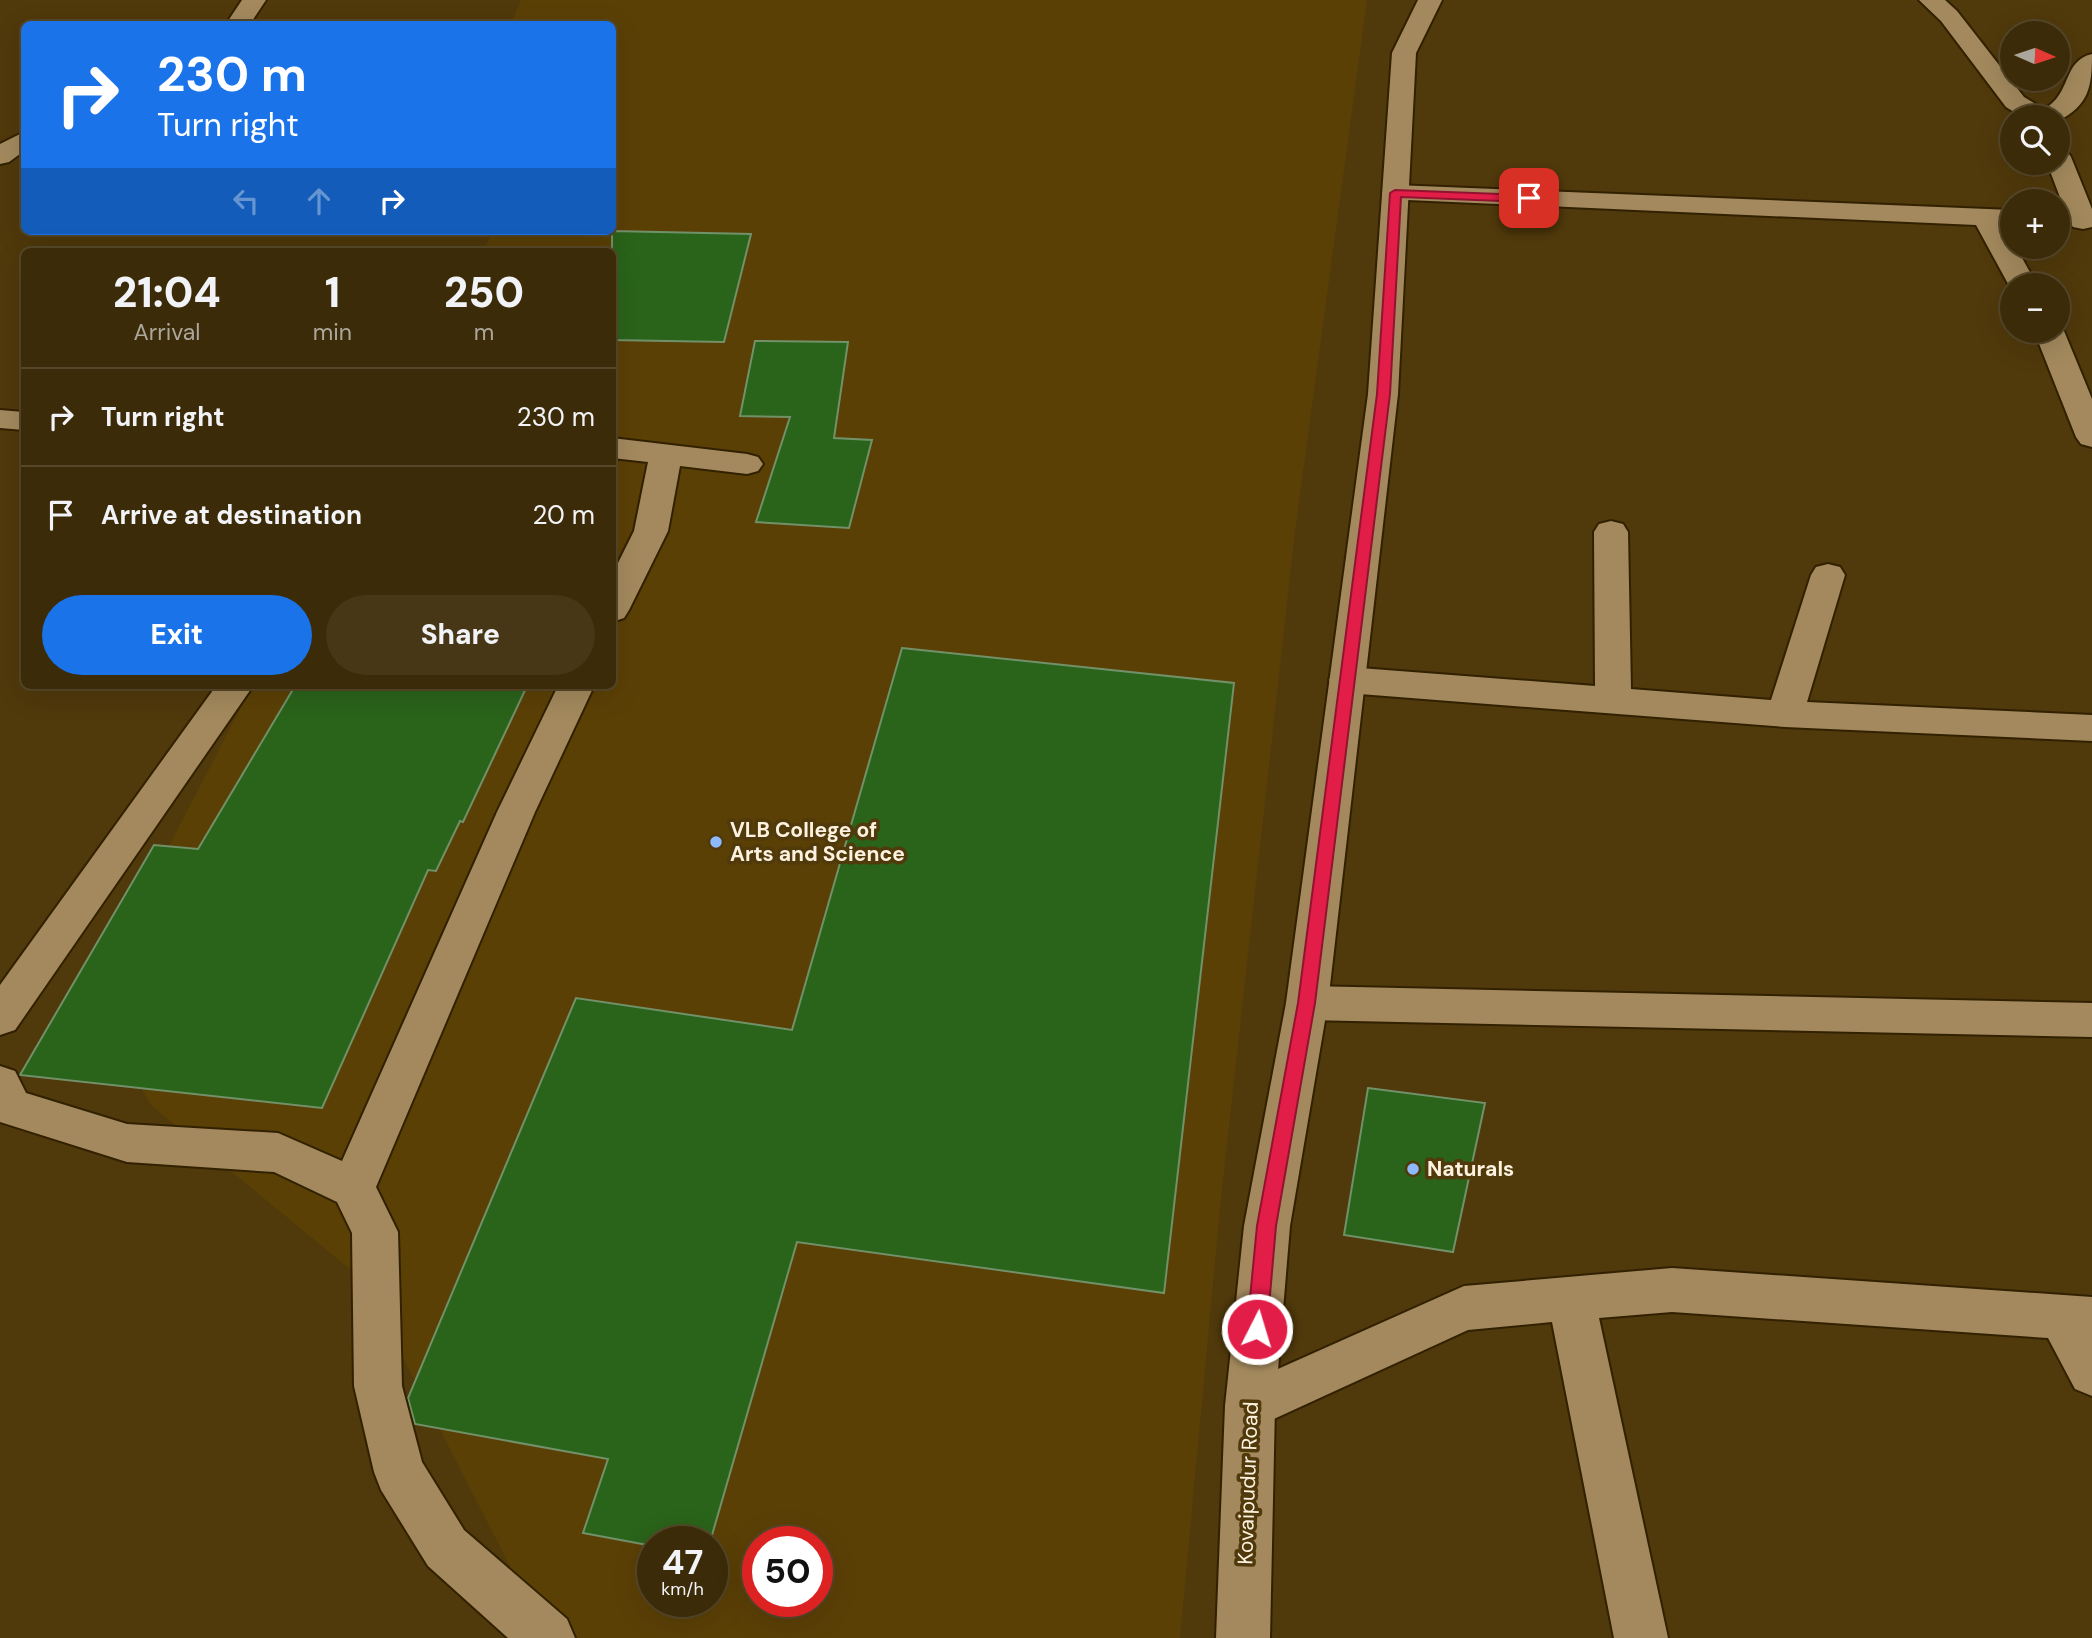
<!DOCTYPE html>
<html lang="en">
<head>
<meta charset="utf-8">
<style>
	:root { --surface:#3c2b08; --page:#473716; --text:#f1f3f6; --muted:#aca79c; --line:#554729; --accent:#1a73e8 }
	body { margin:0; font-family:"DM Sans",sans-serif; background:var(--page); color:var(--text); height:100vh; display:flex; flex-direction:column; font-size:26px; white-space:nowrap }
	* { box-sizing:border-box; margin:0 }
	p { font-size:23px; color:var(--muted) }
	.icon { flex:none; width:38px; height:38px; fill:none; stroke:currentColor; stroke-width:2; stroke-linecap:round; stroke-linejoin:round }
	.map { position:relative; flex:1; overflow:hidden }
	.details { position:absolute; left:21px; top:248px; width:595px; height:441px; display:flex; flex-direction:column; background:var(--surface); border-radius:10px; box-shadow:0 7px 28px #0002,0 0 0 2px var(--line) }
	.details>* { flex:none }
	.top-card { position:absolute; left:21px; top:21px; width:595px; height:214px; border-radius:10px; box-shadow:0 7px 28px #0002,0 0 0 2px var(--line); background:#1a73e8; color:#fff; overflow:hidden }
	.needle { width:46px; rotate:93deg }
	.controls { position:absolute; left:2000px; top:21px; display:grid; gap:14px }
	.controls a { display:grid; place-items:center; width:70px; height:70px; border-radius:50%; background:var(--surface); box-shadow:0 7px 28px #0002,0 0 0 2px var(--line); font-size:35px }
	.speed { position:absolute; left:637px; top:1526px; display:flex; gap:14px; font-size:35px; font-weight:700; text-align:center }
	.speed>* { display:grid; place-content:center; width:91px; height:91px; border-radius:50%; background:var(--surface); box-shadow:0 7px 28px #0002,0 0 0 2px var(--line); line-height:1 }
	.speed small { font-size:18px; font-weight:400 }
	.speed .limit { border:10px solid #d22; background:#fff; color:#111 }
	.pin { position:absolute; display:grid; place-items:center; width:60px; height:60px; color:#fff; margin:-30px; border-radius:14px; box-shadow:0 4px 10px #0006 }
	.me { position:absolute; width:77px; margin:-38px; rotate:5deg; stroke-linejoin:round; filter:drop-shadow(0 0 5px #0008) }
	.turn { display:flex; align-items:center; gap:24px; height:147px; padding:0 21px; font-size:32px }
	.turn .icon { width:91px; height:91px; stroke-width:2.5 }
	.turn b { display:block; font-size:49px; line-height:60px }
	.lanes { display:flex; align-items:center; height:66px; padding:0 21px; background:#0003; justify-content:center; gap:35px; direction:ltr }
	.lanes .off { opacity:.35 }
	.eta { display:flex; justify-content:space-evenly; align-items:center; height:119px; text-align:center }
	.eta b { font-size:42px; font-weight:800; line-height:49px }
	.button { display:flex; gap:14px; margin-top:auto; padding:14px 21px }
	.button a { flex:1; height:80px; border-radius:42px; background:var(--accent); color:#fff; font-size:28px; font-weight:800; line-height:80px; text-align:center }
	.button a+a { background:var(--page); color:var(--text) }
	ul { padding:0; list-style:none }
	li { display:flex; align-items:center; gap:21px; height:98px; padding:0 21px; border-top:2px solid var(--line) }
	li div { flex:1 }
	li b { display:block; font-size:26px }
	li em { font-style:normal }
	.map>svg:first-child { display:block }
</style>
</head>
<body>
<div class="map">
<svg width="2092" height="1638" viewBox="0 0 2092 1638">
	<rect width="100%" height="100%" fill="#50390b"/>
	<path fill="#5b4006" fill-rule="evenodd" d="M521 0H1367L1295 531 1221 1198 1180 1638H547L363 1280 151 1105 90 998 252 686H612V252H482L493 231H612V24H511ZM653 1542H712V1601H653ZM758 1542H817V1601H758Z"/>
	<g fill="#2a631a" stroke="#719169" stroke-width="2">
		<polygon points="612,231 751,234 724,342 612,340"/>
		<polygon points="755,341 848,342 834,438 872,440 849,528 756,522 790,417 740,416"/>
		<polygon points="902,648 1234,683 1164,1293 797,1242 710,1542 653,1542 653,1546 583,1533 608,1459 415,1424 408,1398 576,998 792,1030"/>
		<polygon points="295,686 527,686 463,822 460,821 436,871 428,870 322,1108 20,1075 154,845 198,849"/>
		<polygon points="1368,1088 1485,1103 1453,1252 1344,1235"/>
	</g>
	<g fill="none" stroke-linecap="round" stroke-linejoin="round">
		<defs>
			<g id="street">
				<polygon points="242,0 266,0 250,24 226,24"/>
				<path d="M1919 0H1945L1957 11 2024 97 2044 109C2072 94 2062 61 2092 54 2092 87 2089 105 2058 121V117H2022L2006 107 1941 21Z"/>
				<polygon points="24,132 24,151 9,162 0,164 0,144"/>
				<polygon points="2058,149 2067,151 2071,157 2092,209 2092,227 2083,229 2073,227 2069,221 2047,163 2058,163"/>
				<polygon points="1395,185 2012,210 2012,226 2004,226 2012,241 2012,247 2016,247 2037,285 2012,285 2012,291 1976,225 1385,199 1382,193 1385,187"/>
				<polygon points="2058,324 2064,331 2092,399 2092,447 2081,444 2076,437 2034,331 2058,331"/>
				<polygon points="0,410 24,412 24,430 0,428"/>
				<polygon points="612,438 747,454 758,457 763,464 758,471 747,474 680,466 668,531 629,610 624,618 612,622 612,575 634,531 648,462 612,458"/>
				<polygon points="1611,521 1623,524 1628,532 1631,689 1771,700 1811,575 1816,567 1828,564 1840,567 1845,575 1807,702 2092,715 2092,741 1785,727 1347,693 1334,689 1329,680 1334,671 1347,667 1595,686 1594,532 1599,524"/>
				<polygon points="216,686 253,686 15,1030 0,1035 0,985"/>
				<polygon points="558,686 594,686 535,812 376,1187 398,1232 402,1386 422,1462 464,1530 567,1619 575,1638 508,1638 428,1566 381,1490 374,1472 354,1386 352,1233 337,1202 274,1172 127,1162 0,1122 0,1066 15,1071 26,1093 127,1124 278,1133 342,1161 497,812"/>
				<polygon points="1307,986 2092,1003 2092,1037 1307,1020 1292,1015 1286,1003 1292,991"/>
				<polygon points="1672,1268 2092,1297 2092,1396 2075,1389 2048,1338 1672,1312 1599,1318 1668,1638 1614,1638 1552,1322 1468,1330 1250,1430 1233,1423 1225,1406 1233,1389 1464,1286"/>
			</g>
			<polygon id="secondary" points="1418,0 1442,0 1416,53 1398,394 1328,1003 1290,1226 1275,1406 1270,1638 1216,1638 1225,1406 1244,1226 1286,1003 1368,394 1392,53"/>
		</defs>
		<use href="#street" stroke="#322100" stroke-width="4"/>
		<use href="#secondary" stroke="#322100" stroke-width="4"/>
		<use href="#street" fill="#a3895d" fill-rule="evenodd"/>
		<use href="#secondary" fill="#a3895d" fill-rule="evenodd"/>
	</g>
	<polygon fill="#e11d48" stroke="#92132f" stroke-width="2" points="1395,190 1529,195 1535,198 1529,202 1401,197 1390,394 1315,1003 1276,1226 1267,1329 1264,1335 1257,1338 1250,1335 1247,1329 1257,1226 1298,1003 1377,394 1390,193"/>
	<g fill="#8eb9fd" stroke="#50390b" stroke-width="2.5">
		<circle cx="716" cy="842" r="7"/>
		<circle cx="1413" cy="1169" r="7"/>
	</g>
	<g text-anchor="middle" stroke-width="7" stroke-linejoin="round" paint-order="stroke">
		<g font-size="21" font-weight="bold" fill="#fdf2df" stroke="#50390b" text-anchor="start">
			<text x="730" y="837">VLB College of<tspan x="730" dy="24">Arts and Science</tspan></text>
			<text x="1427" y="1176">Naturals</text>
		</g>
		<g font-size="21" fill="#fdf2df" stroke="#50390b">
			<text transform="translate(1248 1483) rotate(-88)" y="7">Kovaipudur Road</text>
		</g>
	</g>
</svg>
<div class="controls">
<a><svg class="needle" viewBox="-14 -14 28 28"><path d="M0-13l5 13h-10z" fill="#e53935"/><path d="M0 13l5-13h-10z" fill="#aca79c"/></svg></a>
<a><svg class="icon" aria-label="search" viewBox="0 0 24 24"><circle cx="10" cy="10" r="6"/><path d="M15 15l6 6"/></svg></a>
<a>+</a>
<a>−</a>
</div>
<div class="speed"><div>47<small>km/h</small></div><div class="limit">50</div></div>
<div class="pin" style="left:1529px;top:198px;background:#d93025"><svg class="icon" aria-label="arrive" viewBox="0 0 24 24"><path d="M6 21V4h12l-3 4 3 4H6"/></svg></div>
<svg class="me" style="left:1257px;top:1329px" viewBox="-20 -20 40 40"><circle r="17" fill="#e11d48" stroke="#fff" stroke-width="3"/><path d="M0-11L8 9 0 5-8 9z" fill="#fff"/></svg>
<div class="top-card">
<div class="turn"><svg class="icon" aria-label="right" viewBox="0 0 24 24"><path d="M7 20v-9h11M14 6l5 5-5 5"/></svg><div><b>230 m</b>Turn right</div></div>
<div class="lanes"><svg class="icon off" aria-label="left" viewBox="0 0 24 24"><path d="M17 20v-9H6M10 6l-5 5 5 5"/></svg><svg class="icon off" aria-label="ahead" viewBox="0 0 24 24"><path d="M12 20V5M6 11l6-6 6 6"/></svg><svg class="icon" aria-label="right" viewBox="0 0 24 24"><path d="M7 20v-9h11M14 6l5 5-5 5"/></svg></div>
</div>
<section class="details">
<div class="eta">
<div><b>21:04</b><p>Arrival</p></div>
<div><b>1</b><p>min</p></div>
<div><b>250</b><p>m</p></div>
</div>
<ul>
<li><svg class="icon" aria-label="right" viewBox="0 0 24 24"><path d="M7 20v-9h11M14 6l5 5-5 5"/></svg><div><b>Turn right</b></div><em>230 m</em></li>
<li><svg class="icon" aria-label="arrive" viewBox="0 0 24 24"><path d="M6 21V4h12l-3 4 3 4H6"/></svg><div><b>Arrive at destination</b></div><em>20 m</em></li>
</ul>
<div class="button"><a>Exit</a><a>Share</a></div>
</section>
</div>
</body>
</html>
